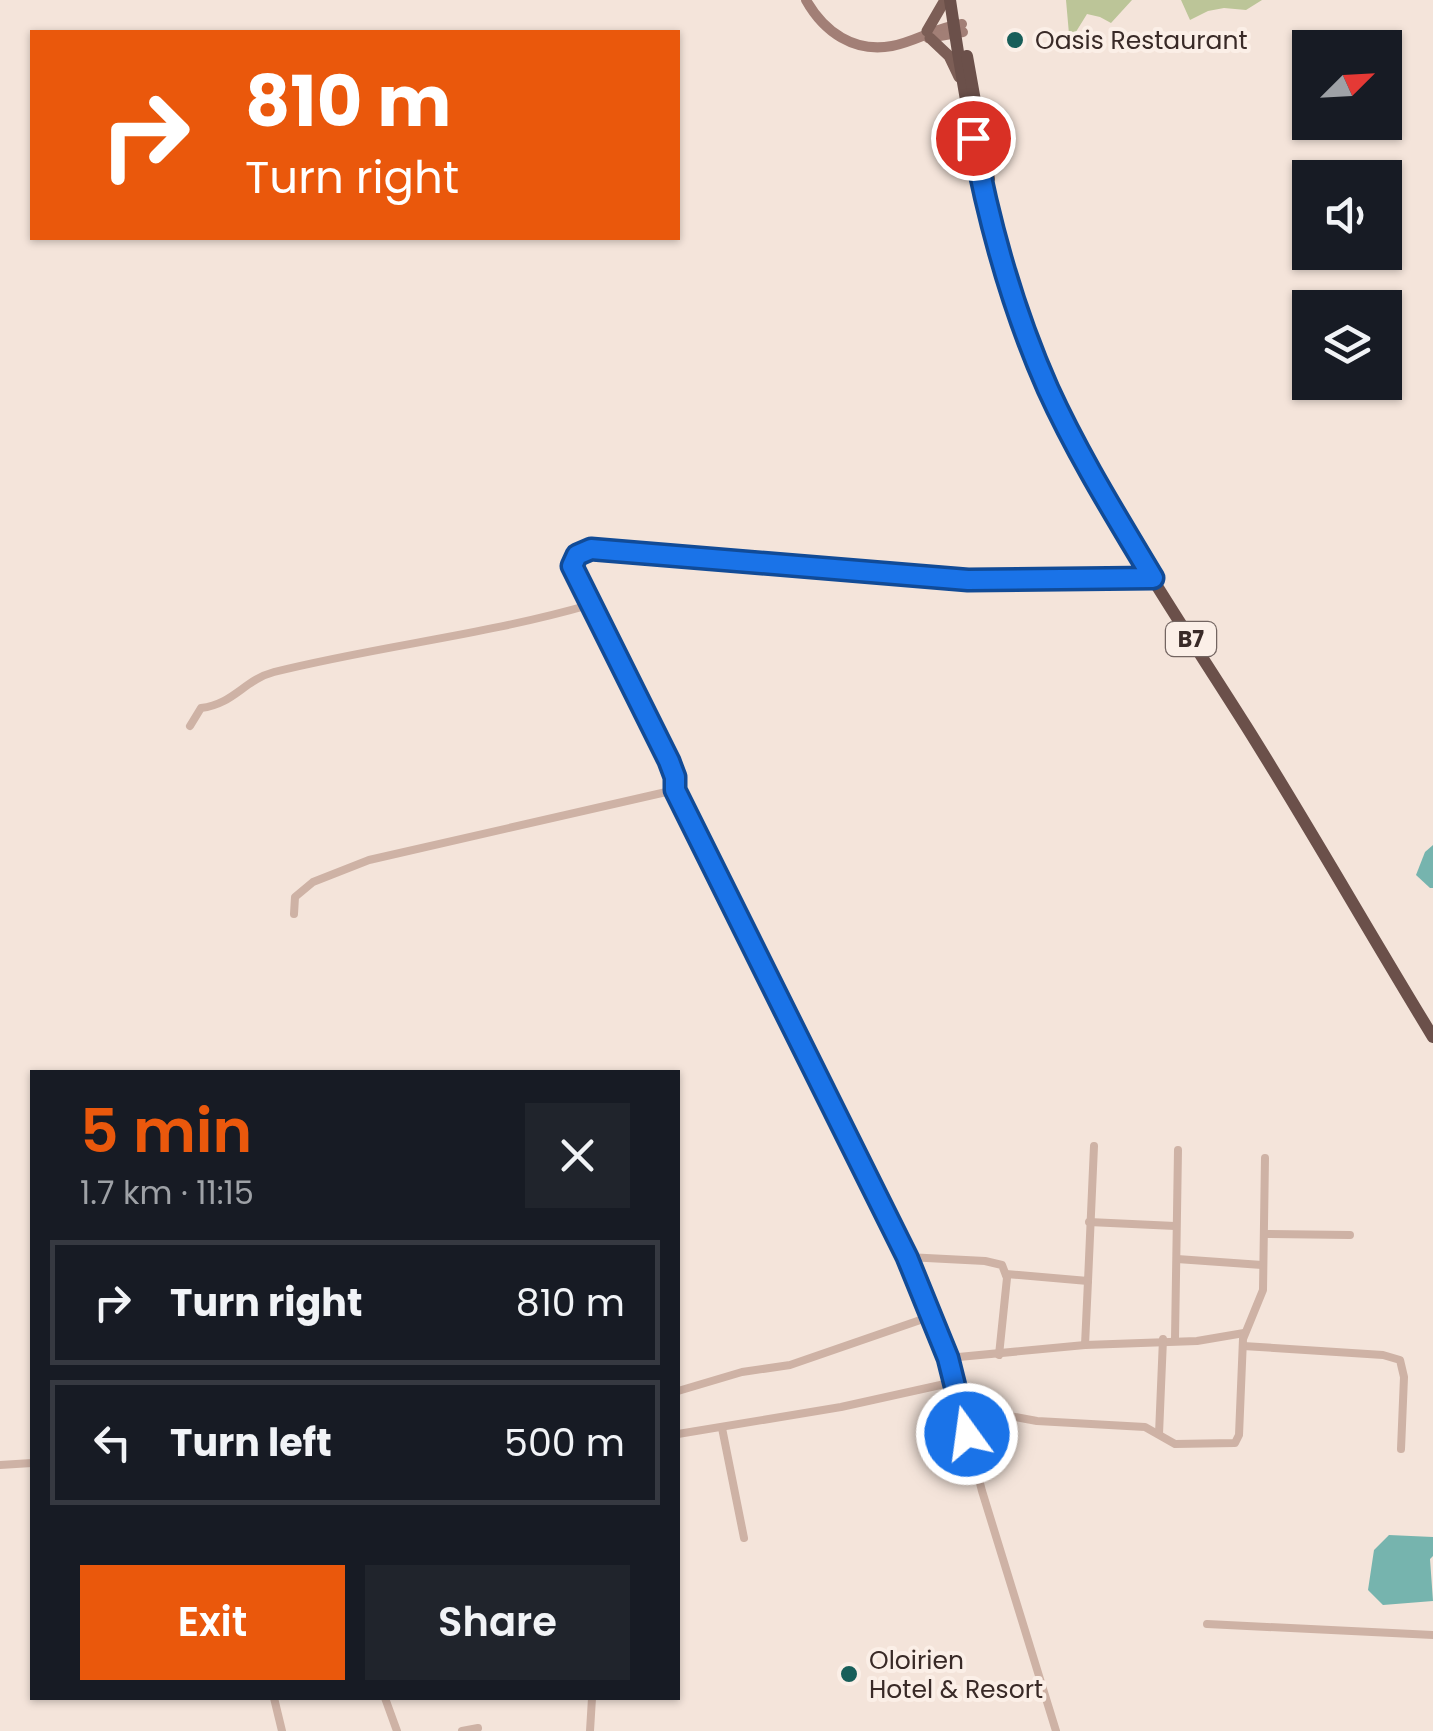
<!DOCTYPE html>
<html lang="en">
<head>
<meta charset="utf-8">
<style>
	:root { --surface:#171b24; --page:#20242c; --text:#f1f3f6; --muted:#9ea1a6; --line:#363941; --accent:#ea580c }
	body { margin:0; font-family:Poppins,sans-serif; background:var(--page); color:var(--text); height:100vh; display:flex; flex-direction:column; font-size:38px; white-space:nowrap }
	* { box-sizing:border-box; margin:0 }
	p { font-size:32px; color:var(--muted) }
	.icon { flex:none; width:55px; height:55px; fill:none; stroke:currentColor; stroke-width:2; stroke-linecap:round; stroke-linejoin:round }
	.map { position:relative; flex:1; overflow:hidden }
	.drawer { position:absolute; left:30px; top:1070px; width:650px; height:630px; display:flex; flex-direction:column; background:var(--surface); border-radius:0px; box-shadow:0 2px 8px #0004 }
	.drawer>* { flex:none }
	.guide { position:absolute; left:30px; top:30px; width:650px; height:210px; border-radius:0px; box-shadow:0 2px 8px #0004; background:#ea580c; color:#fff; overflow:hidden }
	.needle { width:65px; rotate:66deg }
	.controls { position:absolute; left:1292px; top:30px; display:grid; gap:20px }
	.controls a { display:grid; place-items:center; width:110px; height:110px; border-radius:0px; background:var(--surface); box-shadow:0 2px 8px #0004; font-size:50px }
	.pin { position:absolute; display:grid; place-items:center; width:85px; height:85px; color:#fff; margin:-42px; border:5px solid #fff; border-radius:50%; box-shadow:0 2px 10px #0007 }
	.me { position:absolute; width:110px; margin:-55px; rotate:346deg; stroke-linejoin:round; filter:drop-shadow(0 0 8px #0008) }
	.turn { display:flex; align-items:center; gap:35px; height:210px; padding:0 50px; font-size:45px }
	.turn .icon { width:130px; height:130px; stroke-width:2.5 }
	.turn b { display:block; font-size:70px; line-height:85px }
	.round { display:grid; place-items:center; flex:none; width:105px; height:105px; border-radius:0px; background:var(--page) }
	.overview { display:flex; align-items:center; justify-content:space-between; height:170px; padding:0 50px }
	h1 { font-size:60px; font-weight:600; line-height:75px; color:var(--accent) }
	.button { display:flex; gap:20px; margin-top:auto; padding:20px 50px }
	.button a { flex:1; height:115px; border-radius:0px; background:var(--accent); color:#fff; font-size:40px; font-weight:600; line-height:115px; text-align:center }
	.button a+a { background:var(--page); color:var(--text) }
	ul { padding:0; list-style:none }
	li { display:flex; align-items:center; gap:30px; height:125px; margin:0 20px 15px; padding:0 30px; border:5px solid var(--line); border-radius:0px }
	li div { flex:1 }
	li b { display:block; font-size:38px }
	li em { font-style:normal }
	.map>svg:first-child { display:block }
</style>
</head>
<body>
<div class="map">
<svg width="1433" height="1731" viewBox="0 0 1433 1731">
	<rect width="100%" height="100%" fill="#f4e4da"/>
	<g fill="#bcc598">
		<polygon points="1066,0 1132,0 1111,23 1100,17 1087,14 1074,35 1069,34"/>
		<polygon points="1181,0 1262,0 1246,10 1224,8 1208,11 1190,20"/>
	</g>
	<g fill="#76b4ae">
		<polygon points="1433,845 1433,888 1430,888 1416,875 1425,852"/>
		<polygon points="1389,1535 1433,1537 1433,1556 1430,1559 1433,1601 1383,1605 1368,1590 1374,1550"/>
	</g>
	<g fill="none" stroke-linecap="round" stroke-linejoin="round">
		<g stroke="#ceb2a5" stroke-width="8">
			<path d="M190 726 201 708C234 704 244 680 274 672 378 646 485 635 589 605"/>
			<polyline points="675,790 907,1257 948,1358 982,1491 1056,1731"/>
			<polyline points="294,914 295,897 313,882 369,860 675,790 675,777 669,761 573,571 573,561 581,552 591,549 968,580 1153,578"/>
			<polyline points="1089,1222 1175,1226"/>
			<polyline points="1265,1234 1350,1235"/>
			<polyline points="907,1257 985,1261 1002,1265 1007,1278 999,1355"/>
			<polyline points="1177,1259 1262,1265"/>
			<polyline points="1006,1274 1088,1281 1094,1146"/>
			<polyline points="1175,1339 1178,1150"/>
			<polyline points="1085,1345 1088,1281"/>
			<polyline points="1243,1346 1383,1355 1400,1360 1404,1377 1401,1449"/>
			<polyline points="948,1358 1085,1345 1197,1341 1244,1333"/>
			<polyline points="678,1391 742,1372 790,1365 929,1317"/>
			<polyline points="961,1407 1037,1421 1145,1427 1175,1444 1235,1443 1239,1435 1243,1339 1263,1290 1265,1158"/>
			<polyline points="722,1428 744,1538"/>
			<polyline points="678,1434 841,1407 954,1382"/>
			<polyline points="1159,1434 1163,1339"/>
			<polyline points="0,1465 32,1463"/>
			<polyline points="1207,1624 1433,1635"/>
			<polyline points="274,1698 282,1731"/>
			<polyline points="385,1698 397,1731"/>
			<polyline points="462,1731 478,1728"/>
			<polyline points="590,1731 592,1698"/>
		</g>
		<g stroke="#a27f76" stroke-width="10">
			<path d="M806 0C824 32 854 53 892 46 917 41 934 28 962 24"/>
			<polyline points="928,38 963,32"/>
		</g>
		<g stroke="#7c5e56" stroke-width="11">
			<polyline points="927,31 945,0"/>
			<polyline points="930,38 949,56 959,77"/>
		</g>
		<g stroke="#6b504a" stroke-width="12">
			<path d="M950 0C968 122 989 244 1036 359 1089 490 1171 607 1246 726 1310 828 1370 934 1433 1037"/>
			<polyline points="967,56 989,179"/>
		</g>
	</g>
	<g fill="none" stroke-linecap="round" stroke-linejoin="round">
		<defs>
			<path id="route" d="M967 1434 948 1358 907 1257 675 790V777L669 761 572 566 577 555 591 549 968 580 1153 578C1116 516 1078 455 1048 389 1013 310 989 224 973 138"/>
		</defs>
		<use href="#route" stroke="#114b97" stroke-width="25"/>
		<use href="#route" stroke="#1a73e8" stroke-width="18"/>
	</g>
	<g fill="#185e59" stroke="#fbefe7" stroke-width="4">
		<circle cx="1015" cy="40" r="10"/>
		<circle cx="849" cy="1674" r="10"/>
	</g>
	<g text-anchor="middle" stroke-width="8" stroke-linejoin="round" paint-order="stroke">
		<rect fill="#fbefe7" stroke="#736561" stroke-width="2.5" x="1166" y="622" width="50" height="34" rx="8"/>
		<g font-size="22" font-weight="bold" fill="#392a27">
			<text x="1191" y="647">B7</text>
		</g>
		<g font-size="25" fill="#392a27" stroke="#fbefe7" text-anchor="start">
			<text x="1035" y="49">Oasis Restaurant</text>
			<text x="869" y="1669">Oloirien<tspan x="869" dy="29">Hotel &amp; Resort</tspan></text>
		</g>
	</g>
</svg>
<div class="controls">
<a><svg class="needle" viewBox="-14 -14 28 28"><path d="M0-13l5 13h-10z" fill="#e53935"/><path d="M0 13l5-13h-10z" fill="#9ea1a6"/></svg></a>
<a><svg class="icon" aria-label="sound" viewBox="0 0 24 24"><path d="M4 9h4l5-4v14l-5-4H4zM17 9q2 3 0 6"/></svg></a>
<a><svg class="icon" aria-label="layers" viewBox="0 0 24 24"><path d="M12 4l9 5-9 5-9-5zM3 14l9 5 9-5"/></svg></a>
</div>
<div class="pin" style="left:973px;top:138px;background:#d93025"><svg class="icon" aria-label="arrive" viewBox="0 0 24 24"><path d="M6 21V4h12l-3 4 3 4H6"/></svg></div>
<svg class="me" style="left:967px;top:1434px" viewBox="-20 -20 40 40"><circle r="17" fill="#1a73e8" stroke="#fff" stroke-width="3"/><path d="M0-11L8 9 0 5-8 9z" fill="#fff"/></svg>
<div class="guide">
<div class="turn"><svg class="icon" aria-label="right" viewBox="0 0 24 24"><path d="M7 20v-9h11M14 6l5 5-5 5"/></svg><div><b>810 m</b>Turn right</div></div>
</div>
<section class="drawer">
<div class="overview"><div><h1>5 min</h1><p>1.7 km · 11:15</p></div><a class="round"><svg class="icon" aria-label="close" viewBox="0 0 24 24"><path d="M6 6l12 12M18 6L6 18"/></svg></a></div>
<ul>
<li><svg class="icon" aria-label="right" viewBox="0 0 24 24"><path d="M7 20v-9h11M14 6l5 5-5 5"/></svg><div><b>Turn right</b></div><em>810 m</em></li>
<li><svg class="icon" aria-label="left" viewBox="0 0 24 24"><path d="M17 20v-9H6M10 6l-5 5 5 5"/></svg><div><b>Turn left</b></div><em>500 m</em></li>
</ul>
<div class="button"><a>Exit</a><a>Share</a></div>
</section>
</div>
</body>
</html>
